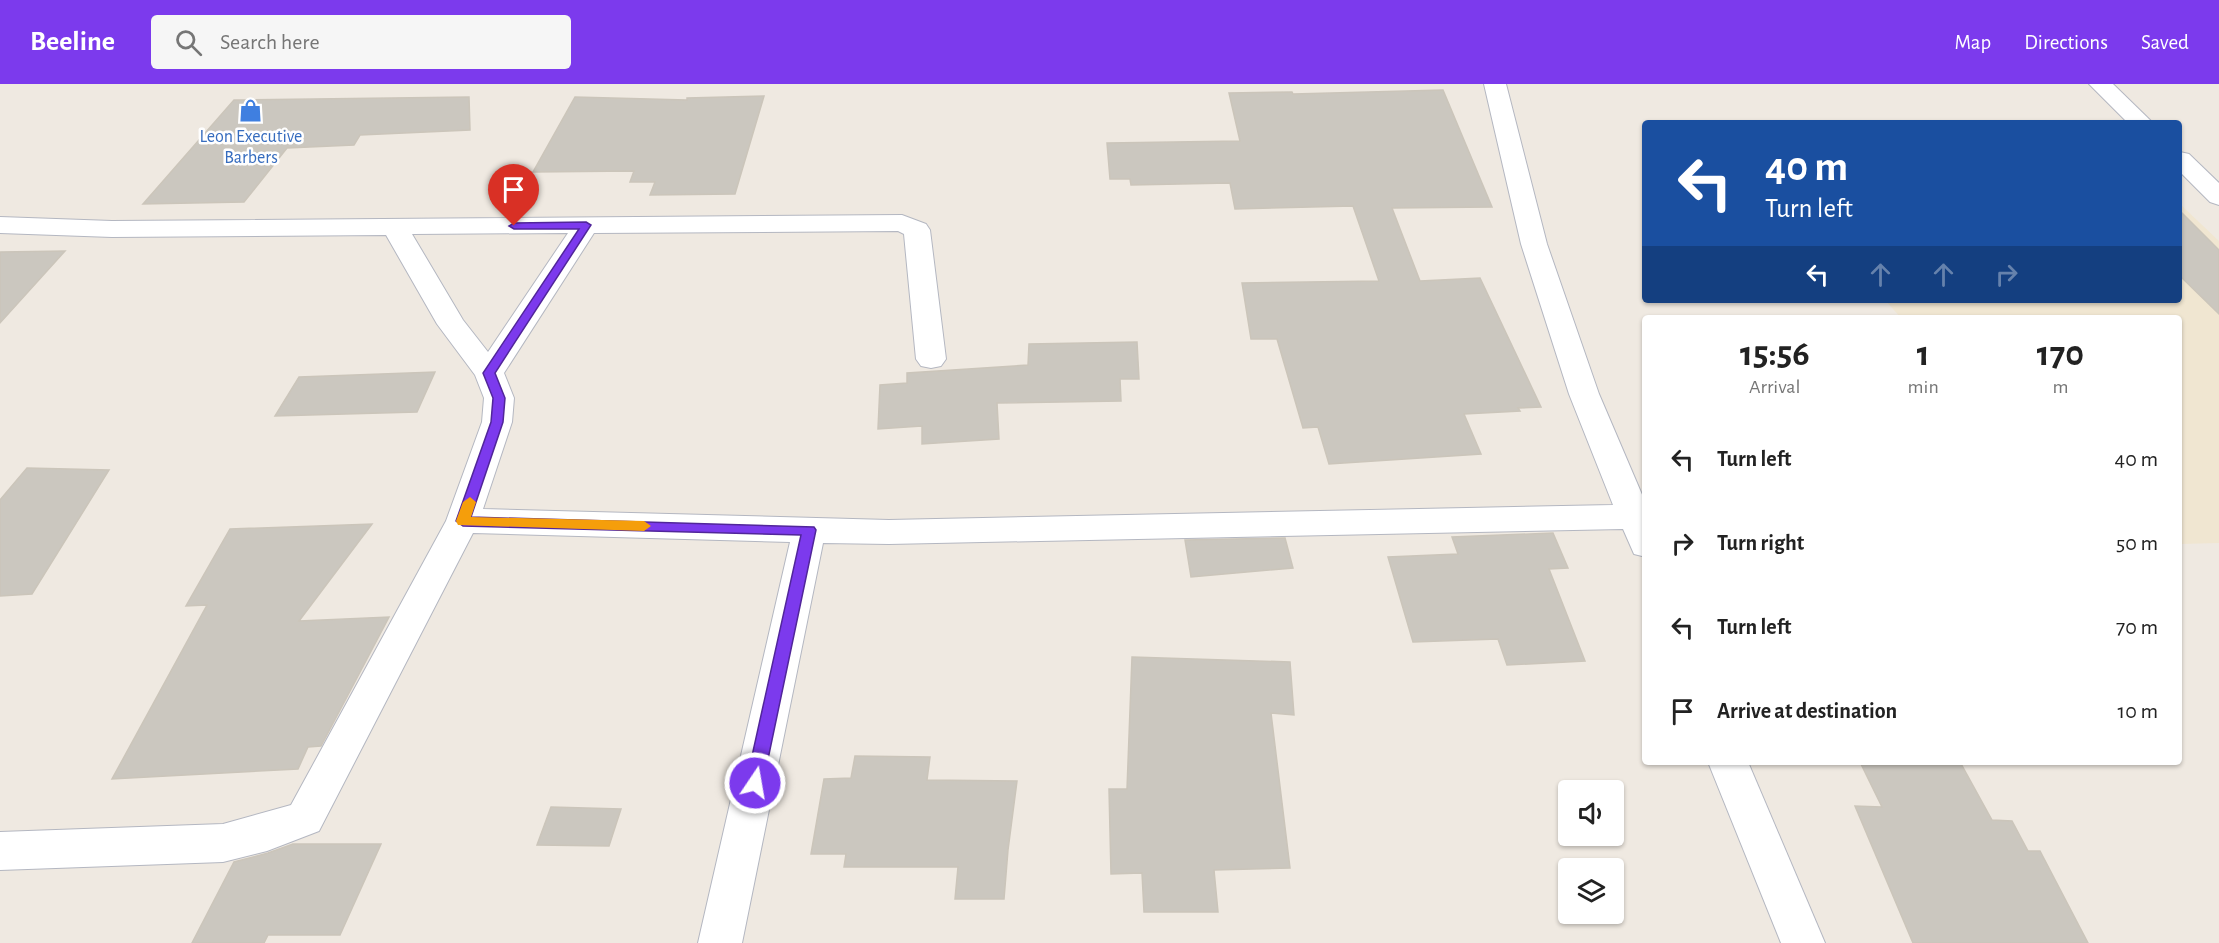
<!DOCTYPE html>
<html lang="en">
<head>
<meta charset="utf-8">
<style>
	:root { --surface:#fff; --page:#f6f6f6; --text:#222; --muted:#767676; --accent:#7c3aed }
	body { margin:0; font-family:"Alegreya Sans",sans-serif; background:var(--page); color:var(--text); height:100vh; display:flex; flex-direction:column; font-size:22px; white-space:nowrap }
	* { box-sizing:border-box; margin:0 }
	p { font-size:20px; color:var(--muted) }
	.icon { flex:none; width:33px; height:33px; fill:none; stroke:currentColor; stroke-width:2; stroke-linecap:round; stroke-linejoin:round }
	.map { position:relative; flex:1; overflow:hidden }
	.panel { position:absolute; left:1642px; top:231px; width:540px; height:450px; display:flex; flex-direction:column; background:var(--surface); border-radius:6px; box-shadow:0 2px 4px #0004 }
	.panel>* { flex:none }
	.guide { position:absolute; left:1642px; top:36px; width:540px; height:183px; border-radius:6px; box-shadow:0 2px 4px #0004; background:#1a4fa0; color:#fff; overflow:hidden }
	.controls { position:absolute; left:1558px; top:696px; display:grid; gap:12px }
	.controls a { display:grid; place-items:center; width:66px; height:66px; border-radius:6px; background:var(--surface); box-shadow:0 2px 4px #0004; font-size:30px }
	.pin { position:absolute; display:grid; place-items:center; width:51px; height:51px; color:#fff; margin:-62px -26px; border-radius:50% 50% 50% 0; rotate:-45deg; box-shadow:0 0 6px #0007 }
	.pin .icon { rotate:45deg }
	.me { position:absolute; width:66px; margin:-33px; rotate:12deg; stroke-linejoin:round; filter:drop-shadow(0 0 4px #0008) }
	.turn { display:flex; align-items:center; gap:21px; height:126px; padding:0 24px; font-size:27px }
	.turn .icon { width:78px; height:78px; stroke-width:2.5 }
	.turn b { display:block; font-size:42px; line-height:51px }
	.lanes { display:flex; align-items:center; height:57px; padding:0 24px; background:#0003; justify-content:center; gap:30px; direction:ltr }
	.lanes .off { opacity:.35 }
	.eta { display:flex; justify-content:space-evenly; align-items:center; height:102px; text-align:center }
	.eta b { font-size:36px; font-weight:600; line-height:42px }
	ul { padding:0; list-style:none }
	li { display:flex; align-items:center; gap:18px; height:84px; padding:0 24px }
	li div { flex:1 }
	li b { display:block; font-size:22px }
	li em { font-style:normal }
	header { display:flex; align-items:center; gap:36px; box-sizing:border-box; height:84px; padding:0 30px; background:var(--accent); color:#fff }
	header strong { font-size:28px }
	nav { display:flex; gap:33px; margin-inline-start:auto; font-size:21px }
	.search { width:420px; height:54px; background:var(--page); display:flex; align-items:center; gap:15px; box-sizing:border-box; padding:0 21px; border-radius:6px; color:var(--muted); font-size:22px }
	.map>svg:first-child { display:block }
</style>
</head>
<body>
<header>
<strong>Beeline</strong>
<div class="search"><svg class="icon" aria-label="search" viewBox="0 0 24 24"><circle cx="10" cy="10" r="6"/><path d="M15 15l6 6"/></svg>Search here</div>
<nav><a>Map</a><a>Directions</a><a>Saved</a></nav>
</header>
<div class="map">
<svg width="2219" height="859" viewBox="0 0 2219 859">
	<rect width="100%" height="100%" fill="#efe9e1"/>
	<polygon fill="#f0e6d1" points="2180,120 2219,157 2219,459 2180,460 2180,234 1901,234 1885,216 2180,216"/>
	<g fill="#cbc7bf" stroke="#cbc5ba" stroke-width="1.5">
		<polygon points="1443,6 1492,123 1392,124 1420,197 1480,194 1541,323 1518,324 1520,327 1464,330 1481,370 1329,380 1318,343 1303,344 1277,255 1251,255 1242,199 1379,197 1353,122 1235,125 1230,99 1131,101 1130,95 1110,95 1107,59 1240,57 1229,9 1292,8 1293,10"/>
		<polygon points="764,12 735,110 650,111 655,98 630,98 634,87 533,88 575,13 687,16 687,14"/>
		<polygon points="469,13 470,46 360,51 354,61 287,64 244,118 143,120 234,16"/>
		<polygon points="2180,127 2219,166 2219,230 2180,192"/>
		<polygon points="65,167 0,239 0,168"/>
		<polygon points="1137,258 1139,295 1120,295 1121,317 997,319 999,355 922,360 922,342 878,345 880,301 907,299 907,289 1028,281 1029,260"/>
		<polygon points="435,288 417,328 275,332 299,293"/>
		<polygon points="27,384 109,386 32,510 0,512 0,416"/>
		<polygon points="372,440 299,537 389,533 321,662 308,663 298,685 112,695 207,521 186,522 230,445"/>
		<polygon points="1553,449 1568,484 1549,485 1585,577 1507,581 1498,555 1413,558 1388,473 1458,470 1452,453"/>
		<polygon points="1285,454 1293,484 1191,493 1185,456"/>
		<polygon points="1132,573 1290,578 1294,631 1271,629 1290,784 1214,786 1218,828 1144,828 1142,789 1111,790 1109,705 1127,705"/>
		<polygon points="855,672 930,673 927,696 1017,697 1008,766 1004,815 955,815 958,783 844,783 846,770 811,770 824,695 851,694"/>
		<polygon points="1860,678 1960,678 1992,736 2012,737 2028,767 2040,767 2088,859 1913,859 1855,722 1882,723"/>
		<polygon points="551,723 621,725 609,762 537,761"/>
		<polygon points="293,760 381,760 340,851 268,851 264,859 192,859 234,778 268,769"/>
	</g>
	<g fill="none" stroke-linecap="round" stroke-linejoin="round">
		<defs>
			<g id="minor">
				<path d="M1484 0H1506L1547 160 1599 310 1646 420V473L1634 470 1623 445 889 460 823 459 742 859H698L790 458 473 449 319 747 267 767 223 778 0 786V748L223 740 291 721 446 437 482 338 484 314 475 291 437 240 386 151 112 153 0 149V133L112 137 902 131 926 140 930 146 946 275 941 282 931 284 921 282 916 275 904 150 898 147 594 149 504 289 514 314 512 338 483 425 889 436 1613 421 1569 310 1521 160ZM568 149 488 268 463 236 412 150Z"/>
				<polygon points="2089,0 2113,0 2153,39 2128,39"/>
				<polygon points="2180,68 2189,70 2219,99 2219,121 2210,118 2180,88"/>
				<polygon points="1708,678 1748,678 1825,859 1781,859"/>
			</g>
		</defs>
		<use href="#minor" stroke="#b4b7c1" stroke-width="2"/>
		<use href="#minor" fill="#fff" fill-rule="evenodd"/>
	</g>
	<polygon fill="#7c3aed" stroke="#51269a" stroke-width="1.5" points="586,138 591,141 495,289 505,314 503,338 471,433 814,443 816,446 763,699 760,704 755,706 749,704 746,699 801,451 463,442 456,437 491,338 493,314 483,289 579,145 514,145 509,142 514,139"/>
	<polygon fill="#f59e0b" points="470,413 476,418 471,433 644,437 651,442 644,447 458,441 456,437 463,418"/>
	<defs>
		<symbol id="shop-bare" viewBox="-9 -9 18 18"><path d="M-5-2.5h2.3a2.7 3.5 0 0 1 5.4 0H5L5.5 6h-11ZM-1.5-2.5h3a1.5 2.3 0 0 0-3 0Z" fill="#3f7fe0" stroke="#fff" stroke-width="2.5" paint-order="stroke"/></symbol>
	</defs>
	<g fill-rule="evenodd">
		<use href="#shop-bare" x="234" y="10" width="33" height="33"/>
	</g>
	<g text-anchor="middle" stroke-width="5" stroke-linejoin="round" paint-order="stroke">
		<g font-size="18" fill="#366cbe" stroke="#fff">
			<text x="251" y="58">Leon Executive<tspan x="251" dy="21">Barbers</tspan></text>
		</g>
	</g>
</svg>
<div class="controls">
<a><svg class="icon" aria-label="sound" viewBox="0 0 24 24"><path d="M4 9h4l5-4v14l-5-4H4zM17 9q2 3 0 6"/></svg></a>
<a><svg class="icon" aria-label="layers" viewBox="0 0 24 24"><path d="M12 4l9 5-9 5-9-5zM3 14l9 5 9-5"/></svg></a>
</div>
<div class="pin" style="left:514px;top:142px;background:#d93025"><svg class="icon" aria-label="arrive" viewBox="0 0 24 24"><path d="M6 21V4h12l-3 4 3 4H6"/></svg></div>
<svg class="me" style="left:755px;top:699px" viewBox="-20 -20 40 40"><circle r="17" fill="#7c3aed" stroke="#fff" stroke-width="3"/><path d="M0-11L8 9 0 5-8 9z" fill="#fff"/></svg>
<div class="guide">
<div class="turn"><svg class="icon" aria-label="left" viewBox="0 0 24 24"><path d="M17 20v-9H6M10 6l-5 5 5 5"/></svg><div><b>40 m</b>Turn left</div></div>
<div class="lanes"><svg class="icon" aria-label="left" viewBox="0 0 24 24"><path d="M17 20v-9H6M10 6l-5 5 5 5"/></svg><svg class="icon off" aria-label="ahead" viewBox="0 0 24 24"><path d="M12 20V5M6 11l6-6 6 6"/></svg><svg class="icon off" aria-label="ahead" viewBox="0 0 24 24"><path d="M12 20V5M6 11l6-6 6 6"/></svg><svg class="icon off" aria-label="right" viewBox="0 0 24 24"><path d="M7 20v-9h11M14 6l5 5-5 5"/></svg></div>
</div>
<section class="panel">
<div class="eta">
<div><b>15:56</b><p>Arrival</p></div>
<div><b>1</b><p>min</p></div>
<div><b>170</b><p>m</p></div>
</div>
<ul>
<li><svg class="icon" aria-label="left" viewBox="0 0 24 24"><path d="M17 20v-9H6M10 6l-5 5 5 5"/></svg><div><b>Turn left</b></div><em>40 m</em></li>
<li><svg class="icon" aria-label="right" viewBox="0 0 24 24"><path d="M7 20v-9h11M14 6l5 5-5 5"/></svg><div><b>Turn right</b></div><em>50 m</em></li>
<li><svg class="icon" aria-label="left" viewBox="0 0 24 24"><path d="M17 20v-9H6M10 6l-5 5 5 5"/></svg><div><b>Turn left</b></div><em>70 m</em></li>
<li><svg class="icon" aria-label="arrive" viewBox="0 0 24 24"><path d="M6 21V4h12l-3 4 3 4H6"/></svg><div><b>Arrive at destination</b></div><em>10 m</em></li>
</ul>
</section>
</div>
</body>
</html>
